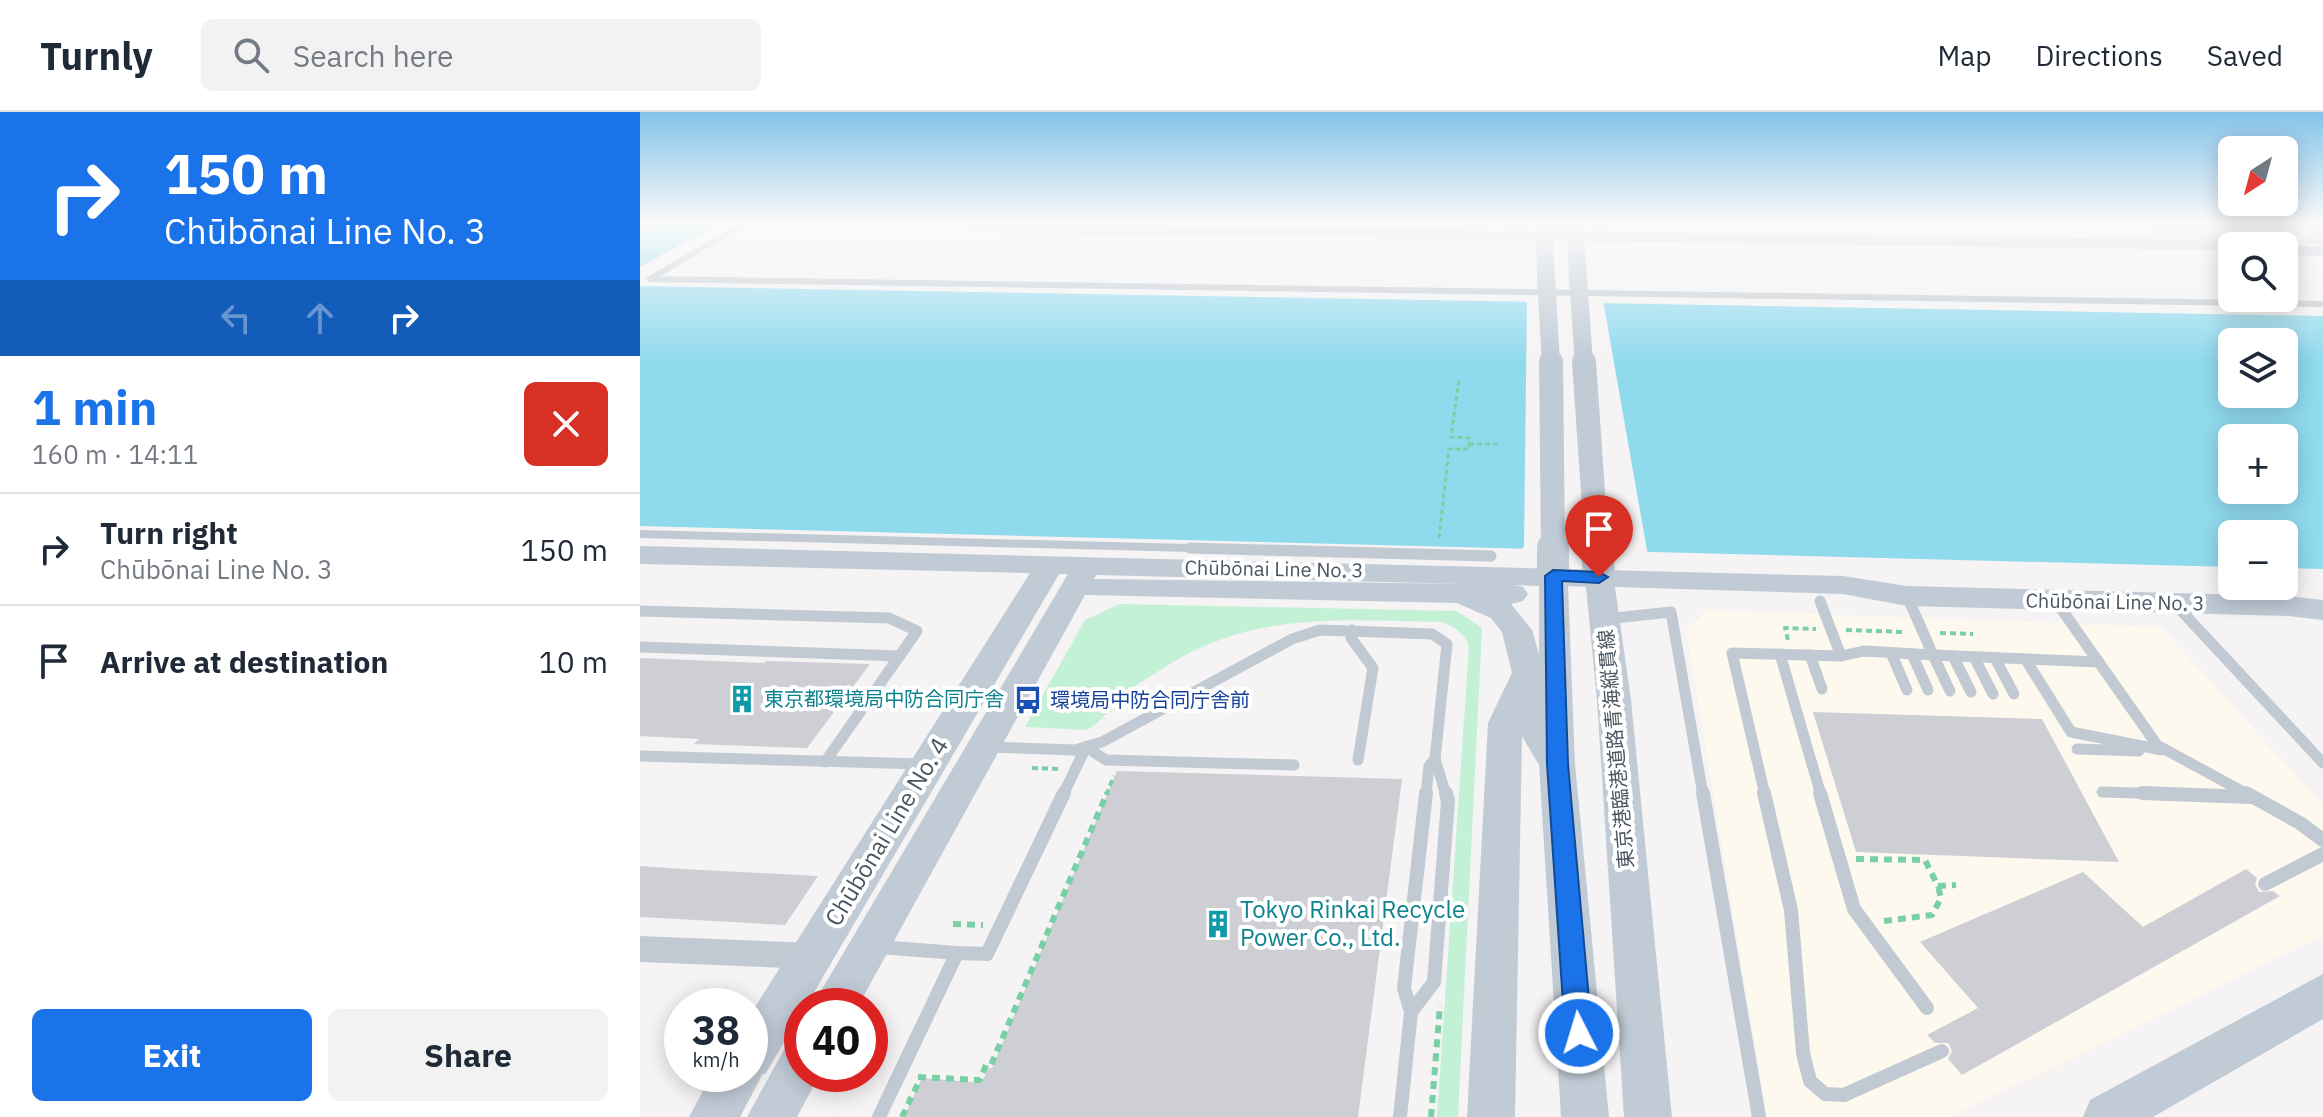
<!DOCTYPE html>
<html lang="en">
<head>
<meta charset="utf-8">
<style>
	:root { --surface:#fff; --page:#f2f2f3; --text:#1f2937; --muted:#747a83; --line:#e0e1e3; --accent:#1a73e8 }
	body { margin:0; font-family:"IBM Plex Sans","Noto Sans JP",sans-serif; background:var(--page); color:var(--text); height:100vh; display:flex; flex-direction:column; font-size:30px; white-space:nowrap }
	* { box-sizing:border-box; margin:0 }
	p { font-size:26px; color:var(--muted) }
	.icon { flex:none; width:44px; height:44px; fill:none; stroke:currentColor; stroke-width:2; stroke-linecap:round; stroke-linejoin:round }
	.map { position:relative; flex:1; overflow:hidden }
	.panel { display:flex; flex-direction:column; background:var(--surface); width:640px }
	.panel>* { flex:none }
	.hud { background:#1a73e8; color:#fff; overflow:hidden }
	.needle { width:52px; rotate:216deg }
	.buttons { position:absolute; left:1578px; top:24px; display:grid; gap:16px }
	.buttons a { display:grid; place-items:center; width:80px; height:80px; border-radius:12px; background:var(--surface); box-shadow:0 4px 20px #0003; font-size:40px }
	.speed { position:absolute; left:24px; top:876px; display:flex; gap:16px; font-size:40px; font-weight:700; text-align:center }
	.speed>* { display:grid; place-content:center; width:104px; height:104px; border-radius:50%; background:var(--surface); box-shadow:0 4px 20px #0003; line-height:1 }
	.speed small { font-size:20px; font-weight:400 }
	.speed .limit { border:12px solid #d22; background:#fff; color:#111 }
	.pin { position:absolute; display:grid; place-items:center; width:68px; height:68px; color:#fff; margin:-82px -34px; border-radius:50% 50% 50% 0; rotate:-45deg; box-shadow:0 0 8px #0007 }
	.pin .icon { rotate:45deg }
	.me { position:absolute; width:88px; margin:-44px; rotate:355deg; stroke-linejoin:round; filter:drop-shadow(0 0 6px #0008) }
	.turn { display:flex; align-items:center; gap:28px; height:168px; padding:0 32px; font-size:36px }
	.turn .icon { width:104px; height:104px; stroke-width:2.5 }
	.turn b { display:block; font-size:56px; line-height:68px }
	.lanes { display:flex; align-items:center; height:76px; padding:0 32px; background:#0003; justify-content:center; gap:40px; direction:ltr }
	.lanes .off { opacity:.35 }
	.round { display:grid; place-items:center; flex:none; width:84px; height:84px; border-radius:12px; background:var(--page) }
	.headline { display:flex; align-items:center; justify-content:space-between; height:136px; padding:0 32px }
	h1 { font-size:48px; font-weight:800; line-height:60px; color:var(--accent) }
	.primary-button { display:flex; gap:16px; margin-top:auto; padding:16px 32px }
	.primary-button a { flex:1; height:92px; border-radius:12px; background:var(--accent); color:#fff; font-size:32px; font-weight:800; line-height:92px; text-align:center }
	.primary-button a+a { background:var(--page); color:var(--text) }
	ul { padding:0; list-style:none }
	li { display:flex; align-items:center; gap:24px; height:112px; padding:0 32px; border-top:2px solid var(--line) }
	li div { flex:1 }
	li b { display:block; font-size:30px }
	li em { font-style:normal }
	header { display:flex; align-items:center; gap:48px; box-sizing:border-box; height:112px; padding:0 40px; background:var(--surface); border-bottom:2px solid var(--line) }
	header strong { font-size:38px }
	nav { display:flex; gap:44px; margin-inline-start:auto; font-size:28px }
	.search { width:560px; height:72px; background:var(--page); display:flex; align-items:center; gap:20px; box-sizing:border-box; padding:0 28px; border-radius:12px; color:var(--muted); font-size:30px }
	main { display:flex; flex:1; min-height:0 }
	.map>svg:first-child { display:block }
</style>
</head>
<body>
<header>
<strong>Turnly</strong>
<div class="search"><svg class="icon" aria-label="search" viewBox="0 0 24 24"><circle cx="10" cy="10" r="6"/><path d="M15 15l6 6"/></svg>Search here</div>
<nav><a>Map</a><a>Directions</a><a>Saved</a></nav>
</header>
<main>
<section class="panel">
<div class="hud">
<div class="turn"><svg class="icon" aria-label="right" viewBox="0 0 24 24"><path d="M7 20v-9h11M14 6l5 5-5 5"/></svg><div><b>150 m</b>Chūbōnai Line No. 3</div></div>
<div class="lanes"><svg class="icon off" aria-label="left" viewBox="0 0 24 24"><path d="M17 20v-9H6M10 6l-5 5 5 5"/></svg><svg class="icon off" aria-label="ahead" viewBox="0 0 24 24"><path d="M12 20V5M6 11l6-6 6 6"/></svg><svg class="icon" aria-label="right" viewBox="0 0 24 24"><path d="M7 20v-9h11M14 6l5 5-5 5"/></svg></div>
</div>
<div class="headline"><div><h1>1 min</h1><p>160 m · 14:11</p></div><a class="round" style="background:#d93025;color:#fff"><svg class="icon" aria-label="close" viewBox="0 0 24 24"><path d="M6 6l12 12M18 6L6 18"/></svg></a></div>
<ul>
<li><svg class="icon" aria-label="right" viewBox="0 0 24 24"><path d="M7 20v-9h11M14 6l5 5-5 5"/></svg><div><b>Turn right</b><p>Chūbōnai Line No. 3</p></div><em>150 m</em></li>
<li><svg class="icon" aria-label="arrive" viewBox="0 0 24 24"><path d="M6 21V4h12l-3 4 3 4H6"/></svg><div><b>Arrive at destination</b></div><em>10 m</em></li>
</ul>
<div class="primary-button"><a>Exit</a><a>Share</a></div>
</section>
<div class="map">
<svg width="1683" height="1005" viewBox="0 0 1683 1005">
	<rect width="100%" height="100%" fill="#f5f3f3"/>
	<polygon fill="#fdf9ef" points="1068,498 1521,515 1683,693 1683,824 1310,1005 1127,1005 1046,518"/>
	<path fill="#c3f1d5" d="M480 492 817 499 842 516 818 1005H797L829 535C824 520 815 516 802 510 704 508 615 499 528 553 513 563 496 572 482 584 470 595 462 610 447 618L385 615 445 508Z"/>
	<g fill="#90daee" fill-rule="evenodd">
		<polygon points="0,110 73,115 0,155"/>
		<path d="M0 174 1683 204V457L1644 456V422H1592V455L0 414ZM1592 230H1644V282H1592ZM1592 326H1644V378H1592Z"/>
	</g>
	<polygon fill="#f5f3f3" points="887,186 963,188 1008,444 877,440 884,435"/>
	<g fill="#cdcfd5">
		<polygon points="0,546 124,551 126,549 230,552 167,636 54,632 59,627 0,624"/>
		<polygon points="1173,600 1402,607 1479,750 1216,740"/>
		<polygon points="477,659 762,667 718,1005 264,1005 282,966 342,971 348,956 352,956"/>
		<polygon points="0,754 43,757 178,764 145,813 0,805"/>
		<polygon points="1606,757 1617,766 1615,772 1619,780 1633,779 1640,784 1322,963 1308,947 1312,939 1308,931 1295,931 1287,923 1338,896 1280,830 1443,760 1503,815"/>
	</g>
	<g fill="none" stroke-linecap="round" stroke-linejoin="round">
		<g stroke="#caccce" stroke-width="18" stroke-dasharray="18 9" stroke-linecap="butt">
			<polyline points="871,118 970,119"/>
			<polyline points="1559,122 1683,123"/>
		</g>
		<g stroke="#7ad0a6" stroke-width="3" stroke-dasharray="5 3" stroke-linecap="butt">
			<polyline points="829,332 859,332"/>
			<polyline points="799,426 809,337 829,337 830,326 811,325 819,268"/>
		</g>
		<g stroke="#7ad0a6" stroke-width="4" stroke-dasharray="6 4" stroke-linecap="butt">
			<polyline points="1206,518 1265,520"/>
			<polyline points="1300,521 1333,522"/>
			<polyline points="1148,528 1145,516 1176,517"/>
			<polyline points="392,656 420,657"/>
			<polyline points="466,683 474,664"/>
		</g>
		<g stroke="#7ad0a6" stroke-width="6" stroke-dasharray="8 6" stroke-linecap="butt">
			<polyline points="1216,747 1285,748 1298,774 1316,773"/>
			<polyline points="1244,809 1292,803 1301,786 1298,774"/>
			<polyline points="313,812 343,813"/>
			<polyline points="278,965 340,968 346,953 351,953 467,681"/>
			<polyline points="262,1005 281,965"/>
			<polyline points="791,1005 800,893"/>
		</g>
		<polyline stroke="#c1cad2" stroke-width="6" points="106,110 10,167 1683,192"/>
		<polyline stroke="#c1cad2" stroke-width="8" points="0,422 628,438"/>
		<g stroke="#c1cad2" stroke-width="11">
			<polyline points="550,436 851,444"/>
			<polyline points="1415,488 1517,633 1609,683"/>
			<polyline points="1534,491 1683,651"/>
			<polyline points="0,499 249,506 277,519 185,650"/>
			<polyline points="965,507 1031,500 1063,683"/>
			<polyline points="712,518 711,526 733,556 718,648"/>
			<polyline points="0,535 260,544"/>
			<polyline points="1251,541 1267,578"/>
			<polyline points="1140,542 1181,683"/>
			<polyline points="1272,542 1288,578"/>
			<polyline points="1170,543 1182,577"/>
			<polyline points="1201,544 1224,539 1293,543 1267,484"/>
			<polyline points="1313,544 1331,580"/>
			<polyline points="1334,545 1353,582"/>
			<polyline points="1355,546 1374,582"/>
			<polyline points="1386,548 1431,620 1522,638"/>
			<polyline points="1310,579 1293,543 1459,550"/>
			<polyline points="349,635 435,638 462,630 652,527 680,518 792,522 807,532 795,647 806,683"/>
			<polyline points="446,635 466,648 654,653"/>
			<polyline points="1437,637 1499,639"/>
			<polyline points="0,644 282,652"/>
			<polyline points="1462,680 1561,683"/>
			<polyline points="423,683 446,635"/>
			<polyline points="786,683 789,654 795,647"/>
			<polyline points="1125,683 1092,541 1201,544 1180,489"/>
		</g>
		<g stroke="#c1cad2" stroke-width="14">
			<polyline points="1063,681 1119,1005"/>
			<polyline points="1124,681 1151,798 1163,941 1170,969 1185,982 1204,983 1302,939"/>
			<polyline points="1180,681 1214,797 1287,896"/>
			<polyline points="1502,681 1610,685"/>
			<polyline points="1606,681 1660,711 1683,728"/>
			<polyline points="1625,772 1683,742"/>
			<polyline points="239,835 317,841"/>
			<polyline points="771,900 794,870 808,689 806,681"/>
			<polyline points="239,1005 317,841 347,842 424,681"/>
			<polyline points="760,1005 771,900 764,876 786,681"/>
		</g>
		<polygon fill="#c1cad2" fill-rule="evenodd" points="0,824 171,831 181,835 185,844 181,853 171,857 0,850"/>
		<g fill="#c1cbd6" fill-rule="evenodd">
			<polygon points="0,110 90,110 82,115 0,116"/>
			<polygon points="266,110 896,119 896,110 912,110 912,119 926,119 926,110 942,110 943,119 1577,128 1585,133 1577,138 944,129 947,166 938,171 929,166 927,129 913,129 915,166 906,171 897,166 896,128 360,121 331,116 274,115"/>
			<polygon points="1424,110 1683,110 1683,118 1432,115"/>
			<polygon points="1640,134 1683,134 1683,144 1644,143 1644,134"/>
			<path d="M0 434 1203 464 1267 474 1648 484 1683 488V508L1648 504 1267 494 1203 482 975 475 991 588 1032 1005H984L957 588 946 475 928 474 935 652 969 1005H921L899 653 882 624 875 1005H827L848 611 872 561 862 520 851 506 817 491 445 483 218 894H172L428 462H419L166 894H162V900L126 961 122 963 100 1005H49L72 962H110V903L390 461 0 452ZM456 463 829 472 454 467ZM875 473 899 474V542L892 518 871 492 883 489 888 482 883 475Z"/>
			<polygon points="1683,862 1683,907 1513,1005 1443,1005 1450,988"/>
			<polygon points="162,927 162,962 180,962 157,1005 107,1005 146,934"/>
		</g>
		<g stroke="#c1cbd6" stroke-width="18">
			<polyline points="906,166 911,252"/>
			<polyline points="938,166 944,252"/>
		</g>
		<g stroke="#c1cbd6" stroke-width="24">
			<polyline points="911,250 913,438"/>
			<polyline points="944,250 957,438"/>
		</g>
		<g stroke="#c1cbd6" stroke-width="32">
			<polyline points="913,436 913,464"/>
			<polyline points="957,436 959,465"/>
		</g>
	</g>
	<linearGradient id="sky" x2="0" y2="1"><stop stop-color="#85c3ea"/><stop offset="0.44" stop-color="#fafafa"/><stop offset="1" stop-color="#fafafa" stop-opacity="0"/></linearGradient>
	<rect width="1683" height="250" fill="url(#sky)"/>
	<polygon fill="#1a73e8" stroke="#114b97" stroke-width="2" points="913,458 959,460 968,465 959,471 922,469 928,652 952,921 948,931 939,935 929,931 925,921 907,652 905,464"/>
	<defs>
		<symbol id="building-bare" viewBox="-9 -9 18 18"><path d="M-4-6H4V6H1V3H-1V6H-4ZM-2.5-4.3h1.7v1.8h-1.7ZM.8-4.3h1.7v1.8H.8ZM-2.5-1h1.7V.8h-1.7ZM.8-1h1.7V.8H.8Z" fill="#0f9aa8" stroke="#fff" stroke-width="2.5" paint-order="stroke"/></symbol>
		<symbol id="bus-bare" viewBox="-9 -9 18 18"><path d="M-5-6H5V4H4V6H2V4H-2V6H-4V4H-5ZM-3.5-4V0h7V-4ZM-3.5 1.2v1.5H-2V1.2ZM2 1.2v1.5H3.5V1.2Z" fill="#1a4fb4" stroke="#fff" stroke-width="2.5" paint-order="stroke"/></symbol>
	</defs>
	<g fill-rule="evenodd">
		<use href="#building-bare" x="82" y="567" width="40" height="40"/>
		<use href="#bus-bare" x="368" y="568" width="40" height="40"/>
		<use href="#building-bare" x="558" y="792" width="40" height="40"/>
	</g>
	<g text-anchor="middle" stroke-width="8" stroke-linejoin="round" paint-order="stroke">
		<g font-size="20" fill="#4a5661" stroke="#fff">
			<text transform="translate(634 457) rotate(1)" y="7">Chūbōnai Line No. 3</text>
			<text transform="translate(1475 490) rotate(1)" y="7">Chūbōnai Line No. 3</text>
			<text transform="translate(976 637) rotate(-95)" y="7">東京港臨港道路青海縦貫線</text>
		</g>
		<g font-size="20" fill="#0d838f" stroke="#fff" text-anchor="start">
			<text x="124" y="594">東京都環境局中防合同庁舎</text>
		</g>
		<g font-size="20" fill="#164399" stroke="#fff" text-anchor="start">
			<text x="410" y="595">環境局中防合同庁舎前</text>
		</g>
		<g font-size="24" fill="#4a5661" stroke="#fff">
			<text transform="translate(247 720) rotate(-59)" y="8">Chūbōnai Line No. 4</text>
		</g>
		<g font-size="24" fill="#0d838f" stroke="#fff" text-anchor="start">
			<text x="600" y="806">Tokyo Rinkai Recycle<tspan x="600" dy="28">Power Co., Ltd.</tspan></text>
		</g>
	</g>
</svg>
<div class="buttons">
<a><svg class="needle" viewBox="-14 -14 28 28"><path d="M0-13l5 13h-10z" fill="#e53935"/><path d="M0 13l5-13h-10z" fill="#747a83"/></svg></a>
<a><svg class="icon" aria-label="search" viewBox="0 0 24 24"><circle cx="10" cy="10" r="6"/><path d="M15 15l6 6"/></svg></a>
<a><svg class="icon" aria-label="layers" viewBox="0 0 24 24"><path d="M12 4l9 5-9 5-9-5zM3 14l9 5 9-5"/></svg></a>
<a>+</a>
<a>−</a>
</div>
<div class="speed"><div>38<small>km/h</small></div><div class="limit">40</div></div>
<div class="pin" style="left:959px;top:465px;background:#d93025"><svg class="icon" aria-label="arrive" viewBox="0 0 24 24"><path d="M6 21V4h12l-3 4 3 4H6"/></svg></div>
<svg class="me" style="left:939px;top:921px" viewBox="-20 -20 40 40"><circle r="17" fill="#1a73e8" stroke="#fff" stroke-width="3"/><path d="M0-11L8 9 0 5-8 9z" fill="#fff"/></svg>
</div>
</main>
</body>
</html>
